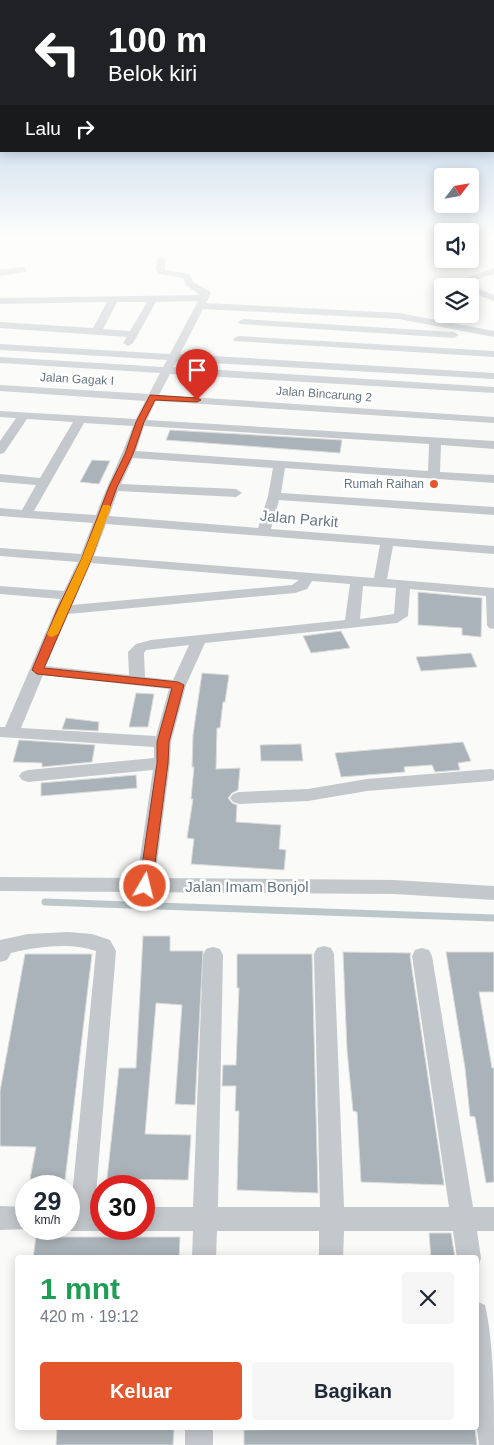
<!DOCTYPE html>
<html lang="id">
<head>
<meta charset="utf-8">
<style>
	:root { --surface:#fff; --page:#f6f6f7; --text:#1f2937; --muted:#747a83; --accent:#e4572e }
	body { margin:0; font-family:Arial,sans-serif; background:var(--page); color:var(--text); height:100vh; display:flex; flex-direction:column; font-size:19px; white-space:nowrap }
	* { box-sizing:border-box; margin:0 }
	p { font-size:16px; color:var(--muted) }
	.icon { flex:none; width:28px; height:28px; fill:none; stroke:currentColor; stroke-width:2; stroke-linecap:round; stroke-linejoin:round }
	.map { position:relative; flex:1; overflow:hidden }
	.side { position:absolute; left:15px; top:1255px; width:464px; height:175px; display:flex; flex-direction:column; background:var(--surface); border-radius:5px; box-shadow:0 2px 12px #0003 }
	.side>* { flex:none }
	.guide { position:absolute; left:0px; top:0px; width:495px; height:152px; box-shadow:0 2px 12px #0003; background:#202124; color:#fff; overflow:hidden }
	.needle { width:32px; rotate:59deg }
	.tools { position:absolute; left:434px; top:168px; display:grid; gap:10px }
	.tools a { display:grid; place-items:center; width:45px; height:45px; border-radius:5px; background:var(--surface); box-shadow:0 2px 12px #0003; font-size:25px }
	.speed { position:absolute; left:15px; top:1175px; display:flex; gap:10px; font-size:25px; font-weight:700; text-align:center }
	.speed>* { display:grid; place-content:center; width:65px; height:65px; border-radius:50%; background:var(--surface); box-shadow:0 2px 12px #0003; line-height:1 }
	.speed small { font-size:12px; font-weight:400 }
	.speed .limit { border:8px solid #d22; background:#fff; color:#111 }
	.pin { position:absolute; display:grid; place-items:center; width:42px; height:42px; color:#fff; margin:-51px -21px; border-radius:50% 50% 50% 0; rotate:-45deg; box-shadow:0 0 5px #0007 }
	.pin .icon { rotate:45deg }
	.me { position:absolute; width:55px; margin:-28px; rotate:8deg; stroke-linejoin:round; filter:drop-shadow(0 0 4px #0008) }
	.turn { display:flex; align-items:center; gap:18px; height:105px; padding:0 25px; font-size:22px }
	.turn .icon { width:65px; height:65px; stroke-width:2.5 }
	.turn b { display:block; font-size:35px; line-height:42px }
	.then { display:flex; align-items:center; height:48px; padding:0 25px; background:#0003; gap:10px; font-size:19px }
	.round { display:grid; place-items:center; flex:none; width:52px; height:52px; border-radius:5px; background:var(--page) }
	.overview { display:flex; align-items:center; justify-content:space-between; height:85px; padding:0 25px }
	h1 { font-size:30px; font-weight:700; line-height:38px; color:#1e9e55 }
	.cta { display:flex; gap:10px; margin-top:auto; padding:10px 25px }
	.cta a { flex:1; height:58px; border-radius:5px; background:var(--accent); color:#fff; font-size:20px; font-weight:700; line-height:58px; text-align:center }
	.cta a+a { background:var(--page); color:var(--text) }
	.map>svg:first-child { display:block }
</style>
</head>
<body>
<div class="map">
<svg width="494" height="1445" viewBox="0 0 494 1445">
	<rect width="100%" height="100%" fill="#fafaf8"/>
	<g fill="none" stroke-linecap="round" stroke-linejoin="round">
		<polyline stroke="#bbc7cb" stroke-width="7" points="45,902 494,918"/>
	</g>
	<g fill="#aab3b9" stroke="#dcdcda">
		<polygon points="170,430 342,440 340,453 166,440"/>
		<polygon points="92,460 110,461 99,484 80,482"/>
		<polygon points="418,592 482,598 481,637 462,635 462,628 418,625"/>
		<polygon points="341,631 350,648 311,653 303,636"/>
		<polygon points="471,653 477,667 421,671 416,657"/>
		<polygon points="202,673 229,675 225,702 223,702 220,728 217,728 216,769 240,768 238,790 232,793 228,798 232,803 237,805 236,822 281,825 279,849 286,850 284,870 191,864 194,839 187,838 193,799 191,799 194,767 192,767 193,735"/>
		<polygon points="136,693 154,694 148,727 129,727"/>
		<polygon points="66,718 99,722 98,731 62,729"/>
		<polygon points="19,740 95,745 92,762 42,767 42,763 13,762"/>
		<polygon points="463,742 471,761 458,763 460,770 435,772 432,765 404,767 405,772 341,777 335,753"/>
		<polygon points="301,744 303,761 261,761 260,745"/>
		<polygon points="136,775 137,788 41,796 41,783"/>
		<polygon points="143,936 170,936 170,951 203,951 195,1105 175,1104 182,1005 156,1003 145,1134 191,1135 188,1180 107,1179 119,1068 136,1068"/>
		<polygon points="343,952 411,953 410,956 444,1185 361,1182 357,1112 353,1111 347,1050"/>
		<polygon points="446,952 494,952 494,992 479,992 492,1068 494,1068 494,1182 486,1183 475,1117 470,1116 465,1068"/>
		<polygon points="25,954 92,954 65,1180 30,1179 36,1147 0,1146 0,1091"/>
		<polygon points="237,954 312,954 318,1193 237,1190 239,1111 235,1111 236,1086 222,1086 223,1065 236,1065 239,988 237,988"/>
		<polygon points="429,1233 451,1233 455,1258 431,1258"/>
		<polygon points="36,1237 180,1237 179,1258 33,1258"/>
		<polygon points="57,1428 174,1429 173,1445 56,1445"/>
		<polygon points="312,1429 475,1429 477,1445 244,1445 244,1430"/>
	</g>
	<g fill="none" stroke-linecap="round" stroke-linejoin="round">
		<g fill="#c3c8cc" fill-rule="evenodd">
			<path d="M161 256 165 259V270L190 274 193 282 209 291 211 293 206 303 399 313 494 331V337L399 319 203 309 180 354 494 373V379L177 361 173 367 494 387V393L170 374 159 395 494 417V423L156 401 147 420 494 441V449L441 445 440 472 494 475V483L285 468 281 493 494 507V515L279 500 271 529 494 546V554L393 546 387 579 494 588V629L489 628 487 625 486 596 410 589 408 616 397 623 205 643 186 685 171 742 170 763 155 878 394 880 494 886V900L394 894 0 891V877L137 878 153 770 28 782 22 780 19 776 22 772 28 770 154 758V747L0 737V727H5L60 599 0 594V586L64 591 78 562 0 556V548L81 554 93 523 0 516V508L22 510 36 485 0 482V474L40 478 73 422 27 419 4 453 0 454V441L16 418 0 417V411L136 419 145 401 0 391V385L149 394 160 373 0 363V357L163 367 167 360 0 350V344L170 354 198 301 156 302 133 343 128 346 123 343 127 337 0 328V322L93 328 107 302 0 304V298L200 295 186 285 183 278 159 274 156 269 157 259ZM117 302H147L130 331 103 329ZM84 423 133 426C122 456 107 485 96 515L34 511ZM144 426 429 444 428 471 136 451ZM133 458 273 468 268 496 258 528 109 516 118 491 236 497 242 493 236 489 121 484ZM106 524 380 545 374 578 94 556ZM91 563 299 580 292 585 72 605ZM312 581 350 584 345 620 151 640 136 644 128 652 129 675 46 666 68 614 295 593 307 589ZM363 586 396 588 394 614 360 619ZM189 645 173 680 145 677 144 653 146 650ZM43 675 169 689 156 736 21 728Z"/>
			<polygon points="23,267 26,268 26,272 0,276 0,270"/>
			<polygon points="494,268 494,274 465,283 467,286 456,286 452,283"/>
			<polygon points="470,286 494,295 494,301 470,292"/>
			<polygon points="243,319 454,332 459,335 454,338 240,324 238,322"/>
			<polygon points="238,336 494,351 494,357 234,341 233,339"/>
			<polygon points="491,769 494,770 494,780 491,781 367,791 308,801 239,804 233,802 230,798 233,794 239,792 308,789 367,779"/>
			<path d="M68 932 92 934 110 940 116 951 95 1207 101 1208V1229H106L101 1231H69L64 1229H69V1208L71 1207 96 951C71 942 37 947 11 953L7 960 0 962V940L28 934Z"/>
			<polygon points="324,946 331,948 334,954 344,1207 449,1207 412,956 415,950 422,948 429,950 432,956 473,1207 494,1207 494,1231 477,1231 481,1258 478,1267 476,1267 476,1258 457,1258 453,1231 344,1231 343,1258 319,1258 319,1231 217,1231 216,1258 192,1258 193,1231 144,1231 139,1229 144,1229 144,1207 193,1207 203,955 206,949 213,947 220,949 223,955 218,1207 320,1207 314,954 317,948"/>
			<polygon points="0,1206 26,1207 26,1229 28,1229 0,1230"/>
			<path d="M476 1301 485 1305C494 1342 494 1404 494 1445H479L476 1422Z"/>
			<rect x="185" y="1428" width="28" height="17"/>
		</g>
	</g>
	<linearGradient id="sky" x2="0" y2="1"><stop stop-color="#96bcdc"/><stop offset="0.54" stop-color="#fdfdfc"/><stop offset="1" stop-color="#fdfdfc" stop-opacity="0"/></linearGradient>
	<rect width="494" height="439" fill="url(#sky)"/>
	<polygon fill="#e4572e" stroke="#94391e" points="150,395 197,398 201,400 197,402 155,400 144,422 133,454 117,487 91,560 44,668 178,682 184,685 169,742 168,763 152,886 150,890 141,890 139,886 157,763 157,742 172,688 37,674 32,670 57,610 81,560 109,487 125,454 136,422"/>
	<polygon fill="#f59e0b" points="103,505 109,505 111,507 91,560 58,634 52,637 49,636 47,634 81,560"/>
	<circle fill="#e4572e" stroke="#fff" stroke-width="2" cx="434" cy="484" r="5"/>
	<g text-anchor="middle" stroke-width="5" stroke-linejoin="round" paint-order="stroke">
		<g font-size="12" fill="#657683" stroke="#fff">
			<text transform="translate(77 379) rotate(3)" y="4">Jalan Gagak I</text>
			<text transform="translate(324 394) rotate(4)" y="4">Jalan Bincarung 2</text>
		</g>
		<g font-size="12" fill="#657683" stroke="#fff" text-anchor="end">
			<text x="424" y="488">Rumah Raihan</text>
		</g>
		<g font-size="15" fill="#657683" stroke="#fff">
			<text transform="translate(299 519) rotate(5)" y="5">Jalan Parkit</text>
			<text x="247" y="892">Jalan Imam Bonjol</text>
		</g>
	</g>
</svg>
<div class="tools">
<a><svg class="needle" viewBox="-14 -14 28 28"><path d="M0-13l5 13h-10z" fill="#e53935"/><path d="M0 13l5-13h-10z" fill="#747a83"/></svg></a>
<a><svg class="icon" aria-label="sound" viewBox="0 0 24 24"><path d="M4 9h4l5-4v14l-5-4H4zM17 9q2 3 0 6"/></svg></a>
<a><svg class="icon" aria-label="layers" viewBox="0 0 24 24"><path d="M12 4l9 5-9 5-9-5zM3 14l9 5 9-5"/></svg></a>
</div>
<div class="speed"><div>29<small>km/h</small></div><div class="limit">30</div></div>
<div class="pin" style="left:197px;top:400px;background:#d93025"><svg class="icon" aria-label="arrive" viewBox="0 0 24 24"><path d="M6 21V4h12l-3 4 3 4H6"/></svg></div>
<svg class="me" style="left:145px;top:886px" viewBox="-20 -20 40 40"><circle r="17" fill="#e4572e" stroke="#fff" stroke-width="3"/><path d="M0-11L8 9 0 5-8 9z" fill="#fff"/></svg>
<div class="guide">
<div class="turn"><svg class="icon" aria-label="left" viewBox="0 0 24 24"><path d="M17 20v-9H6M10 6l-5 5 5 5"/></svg><div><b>100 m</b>Belok kiri</div></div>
<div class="then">Lalu<svg class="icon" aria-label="right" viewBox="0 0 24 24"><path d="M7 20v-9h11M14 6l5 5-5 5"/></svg></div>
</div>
<section class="side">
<div class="overview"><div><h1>1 mnt</h1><p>420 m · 19:12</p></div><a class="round"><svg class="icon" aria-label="close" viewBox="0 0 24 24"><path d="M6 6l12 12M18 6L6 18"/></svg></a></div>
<div class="cta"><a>Keluar</a><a>Bagikan</a></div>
</section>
</div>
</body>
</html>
